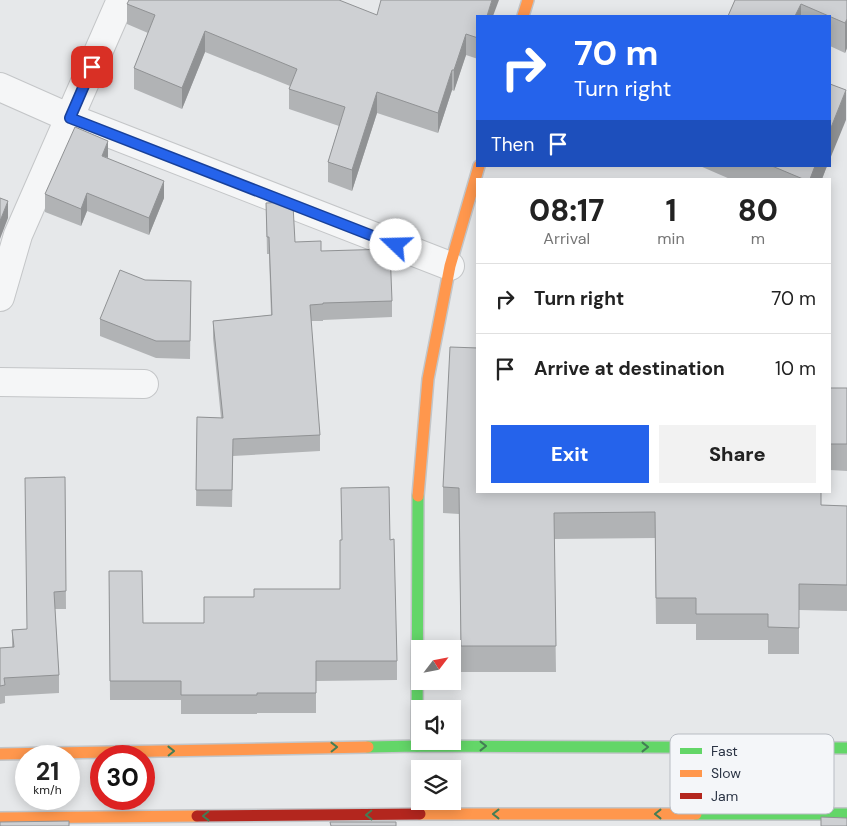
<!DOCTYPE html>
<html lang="en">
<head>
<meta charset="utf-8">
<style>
	:root { --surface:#fff; --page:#f2f2f2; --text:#222; --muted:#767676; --line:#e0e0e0; --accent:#2563eb }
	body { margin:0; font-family:"DM Sans",sans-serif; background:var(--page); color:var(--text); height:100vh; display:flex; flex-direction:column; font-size:19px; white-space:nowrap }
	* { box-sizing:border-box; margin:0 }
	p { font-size:16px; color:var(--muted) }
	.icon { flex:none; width:28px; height:28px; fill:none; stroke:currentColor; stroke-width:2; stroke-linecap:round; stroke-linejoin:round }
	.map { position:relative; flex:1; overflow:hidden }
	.panel { position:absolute; left:476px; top:178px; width:355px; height:315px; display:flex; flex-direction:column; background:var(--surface); border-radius:0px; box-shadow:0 2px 12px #0003 }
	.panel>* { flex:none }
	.guide { position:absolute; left:476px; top:15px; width:355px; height:152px; border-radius:0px; box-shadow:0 2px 12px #0003; background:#2563eb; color:#fff; overflow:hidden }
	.needle { width:32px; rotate:58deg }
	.tools { position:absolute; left:411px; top:640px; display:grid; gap:10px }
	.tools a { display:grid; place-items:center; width:50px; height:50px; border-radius:0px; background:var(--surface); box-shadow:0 2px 12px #0003; font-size:25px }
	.speed { position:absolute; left:15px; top:745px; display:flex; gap:10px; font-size:25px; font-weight:700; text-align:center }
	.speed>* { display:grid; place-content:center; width:65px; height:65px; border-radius:50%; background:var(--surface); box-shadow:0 2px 12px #0003; line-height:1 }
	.speed small { font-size:12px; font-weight:400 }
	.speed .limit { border:8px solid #d22; background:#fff; color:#111 }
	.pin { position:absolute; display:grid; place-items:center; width:42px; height:42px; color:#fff; margin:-21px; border-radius:10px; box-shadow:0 2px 8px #0006 }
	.me { position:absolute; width:55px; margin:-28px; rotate:291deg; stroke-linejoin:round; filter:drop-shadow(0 0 4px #0008) }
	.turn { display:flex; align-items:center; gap:18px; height:105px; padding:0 15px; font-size:22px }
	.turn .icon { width:65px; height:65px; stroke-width:2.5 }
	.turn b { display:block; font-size:35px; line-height:42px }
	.then { display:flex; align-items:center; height:48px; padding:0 15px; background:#0003; gap:10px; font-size:19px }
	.eta { display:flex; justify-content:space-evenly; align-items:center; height:85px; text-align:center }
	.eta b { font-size:30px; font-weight:800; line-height:35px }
	.action { display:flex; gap:10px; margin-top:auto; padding:10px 15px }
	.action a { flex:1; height:58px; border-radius:0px; background:var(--accent); color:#fff; font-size:20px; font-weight:800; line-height:58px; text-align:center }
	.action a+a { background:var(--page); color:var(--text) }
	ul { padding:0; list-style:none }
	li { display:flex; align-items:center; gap:15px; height:70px; padding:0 15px; border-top:1px solid var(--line) }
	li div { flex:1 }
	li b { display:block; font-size:19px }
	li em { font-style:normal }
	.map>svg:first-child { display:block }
</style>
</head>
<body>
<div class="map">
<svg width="847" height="826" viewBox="0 0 847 826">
	<rect width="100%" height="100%" fill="#e6e8ea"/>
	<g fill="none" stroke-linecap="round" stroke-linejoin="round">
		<defs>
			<g id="street">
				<polyline points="0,87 70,118 450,266"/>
				<polyline points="0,297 18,235 121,0"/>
				<polyline points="0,382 144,384"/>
			</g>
			<g id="fast">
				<polyline points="417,746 418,496"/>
				<polyline points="368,747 417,746 847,748"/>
				<polyline points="696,814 847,814"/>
			</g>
			<g id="slow">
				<polyline points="523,16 528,0"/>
				<polyline points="418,496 428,379 450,266 479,166"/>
				<polyline points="0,754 368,747"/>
				<polyline points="420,814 696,814"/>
				<polyline points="0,818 197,816"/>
			</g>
			<polyline id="jam" points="197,816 420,814"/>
		</defs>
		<use href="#street" stroke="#c4c6c8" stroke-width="30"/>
		<use href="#fast" stroke="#c2c5c8" stroke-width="14"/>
		<use href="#slow" stroke="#c2c5c8" stroke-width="14"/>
		<use href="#jam" stroke="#c2c5c8" stroke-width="14"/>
		<use href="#street" stroke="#f5f6f7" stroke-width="28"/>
		<use href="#fast" stroke="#63d668" stroke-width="11"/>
		<use href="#slow" stroke="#ff974d" stroke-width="11"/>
		<use href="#jam" stroke="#b3261e" stroke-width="11"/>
	</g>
	<g fill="#b1b3b5">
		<polygon points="735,0 847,0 847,48 845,53 830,46 830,16 728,16"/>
		<polygon points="127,4 377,15 478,16 478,59 466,55 454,91 452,90 438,133 377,113 352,191 328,182 328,162 339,126 289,109 289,89 290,86 205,52 182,109 134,89 134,68 148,33 127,24"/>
		<polygon points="108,158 164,198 149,235 87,211 81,226 45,212 45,194"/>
		<polygon points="700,166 827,166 822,179 730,179"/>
		<polygon points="266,203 295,242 321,251 392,301 392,317 323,320 323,321 311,321 320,435 320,451 233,456 232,507 196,506 197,417 221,418 213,338 213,321 271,315 269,254 267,254"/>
		<polygon points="145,280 191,281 190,359 156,358 100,336 100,319"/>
		<polygon points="478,348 478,491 821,505 847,506 847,611 799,610 799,654 768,654 768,640 696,640 696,624 656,624 655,538 554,539 556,672 461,672 459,514 443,513 443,487"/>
		<polygon points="830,388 847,388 847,471 830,470"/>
		<polygon points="65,477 66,609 55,609 59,675 59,693 5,696 5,703 0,704 0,648 12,647 12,630 27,629"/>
		<polygon points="390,540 397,661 397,680 316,681 316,713 257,713 257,714 181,714 181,700 110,700 109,571 143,623 204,623 254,597 340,589"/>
	</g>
	<g fill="#909294">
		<polygon points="492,0 499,0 493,16 487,16"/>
		<polygon points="801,4 801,16 795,16"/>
		<polygon points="847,19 847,48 845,53 845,23"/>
		<polygon points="205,31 205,52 182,109 182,88"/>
		<polygon points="466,34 466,55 454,91 454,70"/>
		<polygon points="452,70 452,90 438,133 438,113"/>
		<polygon points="846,90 846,120 830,159 830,130"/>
		<polygon points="377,92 377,113 352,191 352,170"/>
		<polygon points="108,141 108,158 102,156"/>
		<polygon points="815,166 827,166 822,179 810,179"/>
		<polygon points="164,181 164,198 149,235 149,218"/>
		<polygon points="87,193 87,211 81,226 81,209"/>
		<polygon points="8,201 8,218 0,239 0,221"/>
	</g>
	<g fill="#ced0d3" stroke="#909294">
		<polygon points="129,0 339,0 377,15 381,0 492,0 487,16 478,16 478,38 466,34 454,70 452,70 438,113 377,92 352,170 328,162 345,107 289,89 297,69 205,31 182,88 134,68 155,15 127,4"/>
		<polygon points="735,0 847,0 847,19 845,23 801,4 795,16 728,16"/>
		<polygon points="830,84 846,90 830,130"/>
		<polygon points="75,127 108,141 102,156 164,181 149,218 87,193 81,209 45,194"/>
		<polygon points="772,166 815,166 810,179 803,179"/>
		<polygon points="0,198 8,201 0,221"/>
		<polygon points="286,202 293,205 295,242 321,241 321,251 390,249 392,301 323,303 323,304 310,305 320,435 233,439 232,490 196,490 197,417 223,418 213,321 272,315 269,237 267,237 266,203"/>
		<polygon points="120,270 145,280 191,281 190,341 156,341 100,319"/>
		<polygon points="450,347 478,348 478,491 821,491 821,505 847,506 847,585 799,584 799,628 768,627 768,614 696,614 696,598 656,598 655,512 554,513 556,646 461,646 459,488 443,487"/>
		<rect x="830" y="388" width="17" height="56"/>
		<polygon points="65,477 66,591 54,592 59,675 4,678 5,685 0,686 0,648 14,647 12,630 27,629 25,478"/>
		<polygon points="389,487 390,540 394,539 397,661 316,661 316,693 257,693 257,695 181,695 181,681 110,681 109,571 142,571 143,623 204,623 204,597 254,597 254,589 340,589 340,540 342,540 341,488"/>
		<polygon points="821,817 847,818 847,826 821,826"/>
		<polygon points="69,821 69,826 0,826 0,822"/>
		<polygon points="330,822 396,822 396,826 331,826"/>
	</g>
	<defs><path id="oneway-chevron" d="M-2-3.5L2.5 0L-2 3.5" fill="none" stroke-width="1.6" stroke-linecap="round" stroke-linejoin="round" transform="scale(1.25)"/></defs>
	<g stroke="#447d55">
		<use href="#oneway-chevron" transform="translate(483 746)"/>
		<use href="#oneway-chevron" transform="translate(334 747) rotate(-1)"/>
		<use href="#oneway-chevron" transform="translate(645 747)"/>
		<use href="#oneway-chevron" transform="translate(171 751) rotate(-1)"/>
		<use href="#oneway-chevron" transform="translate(496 814) rotate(180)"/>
		<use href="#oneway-chevron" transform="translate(658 814) rotate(180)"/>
		<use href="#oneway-chevron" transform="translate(369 815) rotate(179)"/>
		<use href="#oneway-chevron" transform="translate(206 816) rotate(179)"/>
	</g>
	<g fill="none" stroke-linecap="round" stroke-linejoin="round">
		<defs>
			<polyline id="route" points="92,67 70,118 396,245"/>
		</defs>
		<use href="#route" stroke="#184099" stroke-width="12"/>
		<use href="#route" stroke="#2563eb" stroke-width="9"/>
	</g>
	<rect x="670" y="734" width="164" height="80" rx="8" fill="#f4f6f9" stroke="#b8bcc3" stroke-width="1"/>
	<rect x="680" y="748" width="22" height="6" fill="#63d668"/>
	<rect x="680" y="770" width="22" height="7" fill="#ff974d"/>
	<rect x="680" y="793" width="22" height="6" fill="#b3261e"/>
	<g font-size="14" fill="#2b3445">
		<text x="711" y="756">Fast</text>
		<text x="711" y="778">Slow</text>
		<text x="711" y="801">Jam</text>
	</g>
</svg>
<div class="tools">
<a><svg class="needle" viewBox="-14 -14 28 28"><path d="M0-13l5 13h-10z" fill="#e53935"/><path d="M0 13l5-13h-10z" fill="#767676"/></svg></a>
<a><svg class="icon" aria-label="sound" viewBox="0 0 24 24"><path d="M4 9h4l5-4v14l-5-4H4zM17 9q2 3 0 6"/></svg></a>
<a><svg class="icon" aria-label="layers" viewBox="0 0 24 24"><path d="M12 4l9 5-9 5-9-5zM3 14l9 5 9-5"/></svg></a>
</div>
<div class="speed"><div>21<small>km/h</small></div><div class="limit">30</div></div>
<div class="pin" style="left:92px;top:67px;background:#d93025"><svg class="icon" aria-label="arrive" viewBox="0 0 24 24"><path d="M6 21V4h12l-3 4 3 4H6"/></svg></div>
<svg class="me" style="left:396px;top:245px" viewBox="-20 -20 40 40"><circle r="19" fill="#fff"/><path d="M0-13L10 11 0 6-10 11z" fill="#2563eb"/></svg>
<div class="guide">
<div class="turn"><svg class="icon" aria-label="right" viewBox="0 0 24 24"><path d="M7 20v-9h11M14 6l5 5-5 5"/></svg><div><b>70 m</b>Turn right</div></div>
<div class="then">Then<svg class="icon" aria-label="arrive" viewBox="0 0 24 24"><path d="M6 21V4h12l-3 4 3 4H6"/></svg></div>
</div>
<section class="panel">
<div class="eta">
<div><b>08:17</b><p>Arrival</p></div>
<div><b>1</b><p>min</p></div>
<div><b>80</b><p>m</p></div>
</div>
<ul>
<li><svg class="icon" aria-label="right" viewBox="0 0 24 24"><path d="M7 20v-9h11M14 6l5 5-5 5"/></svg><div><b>Turn right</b></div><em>70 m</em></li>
<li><svg class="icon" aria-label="arrive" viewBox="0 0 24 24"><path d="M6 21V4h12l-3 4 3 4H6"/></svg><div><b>Arrive at destination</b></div><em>10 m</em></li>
</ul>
<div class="action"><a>Exit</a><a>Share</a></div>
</section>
</div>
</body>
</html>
